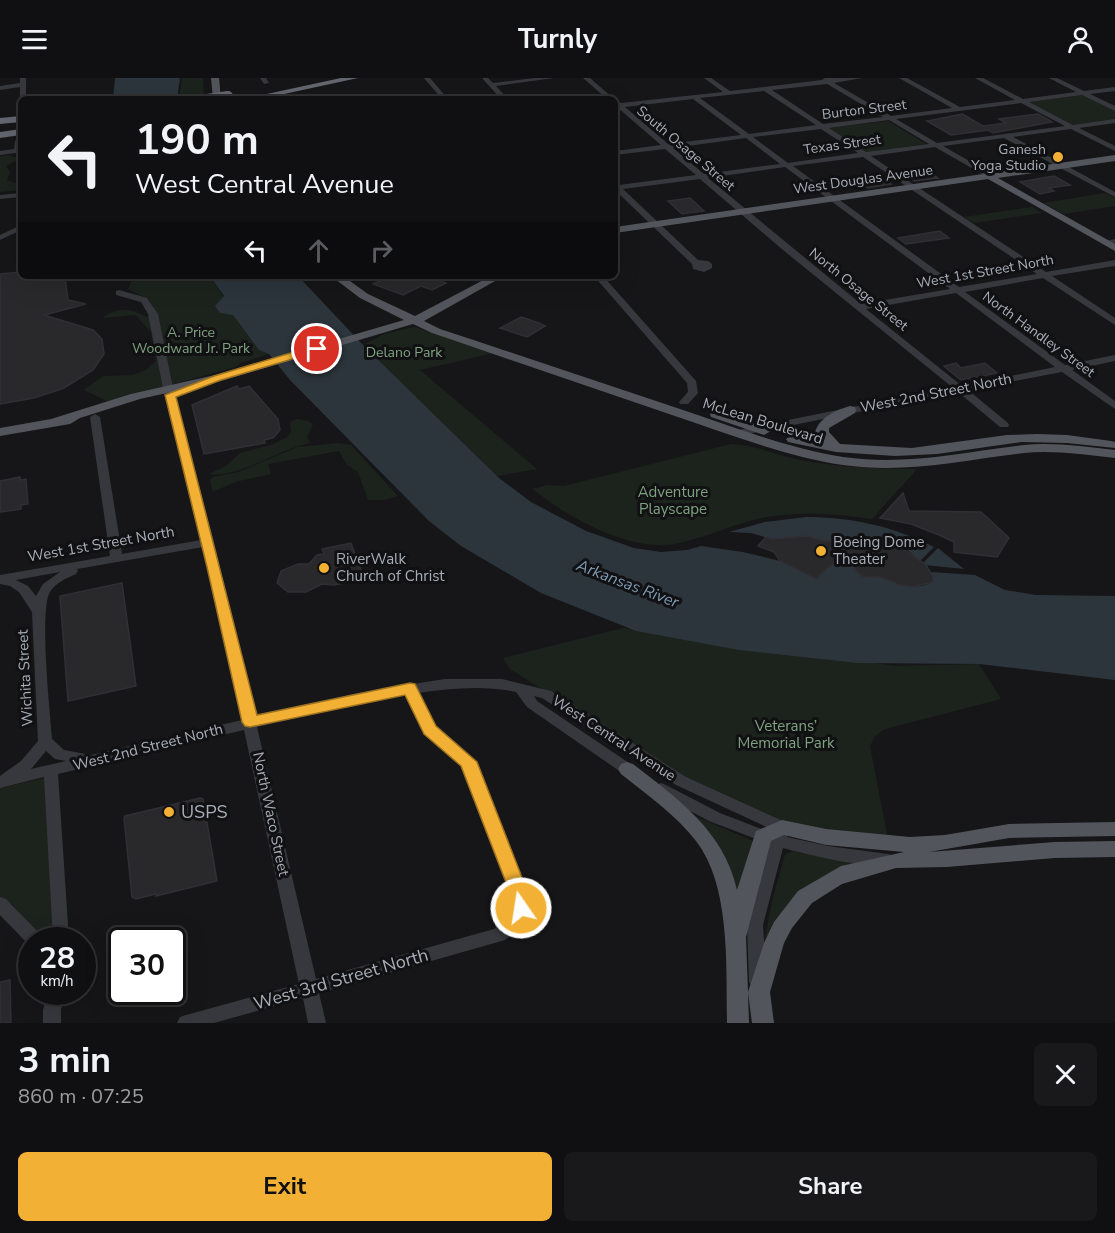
<!DOCTYPE html>
<html lang="en">
<head>
<meta charset="utf-8">
<style>
	:root { --surface:#101012; --page:#19191b; --text:#f1f3f6; --muted:#9c9d9f; --line:#303032; --accent:#f2b134 }
	body { margin:0; font-family:"Nunito Sans",sans-serif; background:var(--page); color:var(--text); height:100vh; display:flex; flex-direction:column; font-size:22px; white-space:nowrap }
	* { box-sizing:border-box; margin:0 }
	p { font-size:20px; color:var(--muted) }
	.icon { flex:none; width:33px; height:33px; fill:none; stroke:currentColor; stroke-width:2; stroke-linecap:round; stroke-linejoin:round }
	.map { position:relative; height:945px; overflow:hidden }
	.side { display:flex; flex-direction:column; background:var(--surface); flex:1 }
	.side>* { flex:none }
	.banner { position:absolute; left:18px; top:18px; width:600px; height:183px; border-radius:9px; box-shadow:0 6px 24px #0002,0 0 0 2px var(--line); background:#101012; color:var(--text); overflow:hidden }
	.speed { position:absolute; left:18px; top:849px; display:flex; gap:12px; font-size:30px; font-weight:700; text-align:center }
	.speed>* { display:grid; place-content:center; width:78px; height:78px; border-radius:50%; background:var(--surface); box-shadow:0 6px 24px #0002,0 0 0 2px var(--line); line-height:1 }
	.speed small { font-size:15px; font-weight:400 }
	.speed .limit { border:3px solid #111; border-radius:9px; background:#fff; color:#111 }
	.pin { position:absolute; display:grid; place-items:center; width:51px; height:51px; color:#fff; margin:-26px; border:3px solid #fff; border-radius:50%; box-shadow:0 2px 6px #0007 }
	.me { position:absolute; width:66px; margin:-33px; rotate:347deg; stroke-linejoin:round; filter:drop-shadow(0 0 4px #0008) }
	.turn { display:flex; align-items:center; gap:21px; height:126px; padding:0 18px; font-size:27px }
	.turn .icon { width:78px; height:78px; stroke-width:2.5 }
	.turn b { display:block; font-size:42px; line-height:51px }
	.lanes { display:flex; align-items:center; height:57px; padding:0 18px; background:#0003; justify-content:center; gap:30px; direction:ltr }
	.lanes .off { opacity:.35 }
	.round { display:grid; place-items:center; flex:none; width:63px; height:63px; border-radius:9px; background:var(--page) }
	.summary { display:flex; align-items:center; justify-content:space-between; height:102px; padding:0 18px }
	h1 { font-size:36px; font-weight:700; line-height:45px }
	.cta { display:flex; gap:12px; margin-top:auto; padding:12px 18px }
	.cta a { flex:1; height:69px; border-radius:9px; background:var(--accent); color:#111; font-size:24px; font-weight:700; line-height:69px; text-align:center }
	.cta a+a { background:var(--page); color:var(--text) }
	header { display:flex; justify-content:space-between; align-items:center; height:78px; padding:0 18px; background:var(--surface); font-size:27px; font-weight:700 }
	.map>svg:first-child { display:block }
</style>
</head>
<body>
<header><svg class="icon" aria-label="menu" viewBox="0 0 24 24"><path d="M4 6h16M4 12h16M4 18h16"/></svg>Turnly<svg class="icon" aria-label="person" viewBox="0 0 24 24"><circle cx="12" cy="8" r="4"/><path d="M4 21q1-7 8-7t8 7"/></svg></header>
<div class="map">
<svg width="1115" height="945" viewBox="0 0 1115 945">
	<rect width="100%" height="100%" fill="#161618"/>
	<g fill="#1c231d">
		<polygon points="182,0 203,0 204,21 179,21"/>
		<polygon points="1083,17 1115,32 1115,42 1074,47 1028,24"/>
		<polygon points="888,43 926,66 866,74 829,50"/>
		<polygon points="9,77 19,81 6,88 10,94 7,102 15,105 21,103 21,112 0,114 0,78"/>
		<polygon points="1105,115 1115,120 1115,128 1064,136 1043,125"/>
		<polygon points="1032,129 1042,135 974,145 964,139"/>
		<path d="M134 198H210C229 224 240 258 269 276L238 286 239 288 109 324 84 312 103 298 132 297 146 292 156 283 151 254 135 237 102 240C117 229 131 230 147 239L158 237 149 222 128 211Z"/>
		<polygon points="414,249 494,275 420,292 537,391 497,398 363,267 384,256"/>
		<path d="M297 341 308 343 313 346 307 359 310 365C279 371 240 400 209 396L226 388 240 375 274 366 287 359 291 354 290 344Z"/>
		<polygon points="338,365 351,367 398,418 384,422 368,422 358,394 347,387 339,373 268,386 271,396 235,404 213,414 210,402 213,399 238,394 298,369"/>
		<path d="M731 366C755 367 777 377 800 382 838 389 878 391 917 391L872 441C837 436 803 433 767 439 735 445 706 460 675 466 629 474 567 439 533 411L547 407 564 408Z"/>
		<polygon points="623,550 896,588 979,586 1001,621 885,651 875,658 870,668 888,761 778,744 719,717 667,690 510,591 503,580"/>
		<polygon points="46,700 53,857 54,862 39,862 13,827 0,820 0,710"/>
		<polygon points="693,737 755,764 738,821"/>
		<polygon points="792,773 855,785 764,865 772,823 785,777"/>
	</g>
	<g fill="#2c353c">
		<polygon points="115,0 180,0 177,21 113,21"/>
		<path d="M210 198H298L363 267 499 400 531 424 586 453 634 470 661 474 687 472 701 468 743 474 780 483 816 501 835 484 843 485 845 488 848 486 856 487V493C865 501 872 498 882 500 902 505 911 514 933 504L931 494 975 497 1005 512 1036 517 1115 518V602L979 586 858 585 739 572 636 553 541 515 461 468 429 443 290 302 269 276 259 272 233 237 220 235 215 228 224 218Z"/>
		<path d="M806 439C851 439 893 448 934 469L920 483 905 470 894 466 882 465 862 470 863 467 822 463 808 458 772 461 751 455 729 454 765 444Z"/>
		<polygon points="938,470 964,491 924,487 923,485"/>
	</g>
	<g fill="#29292c" stroke="#303034" stroke-width="1.5">
		<polygon points="962,36 983,48 1006,45 999,41 1038,36 1052,44 993,55 988,52 951,57 927,43"/>
		<polygon points="915,90 924,91 938,100 914,103 900,94"/>
		<polygon points="878,98 891,106 868,110 856,101"/>
		<polygon points="1054,98 1070,107 1049,110 1054,113 1040,116 1020,104"/>
		<polygon points="690,120 704,133 682,136 668,123"/>
		<polygon points="940,153 949,160 906,166 898,160"/>
		<polygon points="21,194 21,198 65,198 68,222 86,226 44,237 93,252 102,261 104,276 93,292 64,310 34,320 0,326 0,196"/>
		<polygon points="374,198 427,198 446,205 432,212 421,208 403,217 373,206 382,202"/>
		<polygon points="521,239 539,245 545,248 527,259 500,250"/>
		<polygon points="956,285 961,290 985,285 997,295 961,302 944,288"/>
		<polygon points="237,308 239,311 249,308 278,341 280,352 273,360 264,362 265,365 204,376 192,327"/>
		<polygon points="20,399 20,402 26,401 28,426 21,427 21,431 0,434 0,403"/>
		<polygon points="903,415 909,433 981,434 1009,460 997,479 954,474 954,464 939,457 911,446 880,440"/>
		<polygon points="808,458 821,462 864,468 888,465 899,468 926,487 933,499 933,504 912,509 895,506 896,505 879,499 863,499 856,493 852,482 845,489 843,485 834,484 816,501 780,483 774,474 758,468 766,459 772,461"/>
		<polygon points="351,465 364,501 334,507 322,506 306,514 288,514 277,505 281,493 298,486 309,486 317,477 324,476 322,471"/>
		<polygon points="122,505 136,608 68,623 60,518"/>
		<polygon points="200,720 203,721 217,803 156,818 156,816 136,821 132,819 124,740 125,738"/>
		<polygon points="10,902 11,945 0,945 0,904"/>
	</g>
	<g fill="none" stroke-linecap="round" stroke-linejoin="round">
		<g fill="#37383d" fill-rule="evenodd">
			<polygon points="20,0 26,0 26,21 20,21 20,9 0,12 0,8 20,5"/>
			<polygon points="260,0 266,0 269,5 264,6"/>
			<polygon points="424,0 430,0 448,21 442,21"/>
			<polygon points="482,0 488,0 493,5 535,0 554,0 496,8 508,21 501,21"/>
			<polygon points="583,0 590,0 614,21 607,21"/>
			<path d="M704 0H711L730 13 822 2 825 0H862L834 5 891 38 952 30 899 0H907L960 29 1015 22 975 0H983L1023 21 1076 14 1049 0H1057L1084 13 1115 9V13L1090 16 1115 28V33L1082 17 1029 24 1073 47 1115 41V45L1079 50 1115 68V73L1071 51 1013 59 1115 114V119L1004 60 943 68 992 96 993 98 989 100 935 69 871 78 1046 194 1115 182V188L1052 198 1115 240V247L1043 200 965 214 1065 287 1115 277V283L1072 292 1115 323V331L1062 294 968 312 1008 345 1009 347 1008 349H1000L958 314 738 358 734 357 733 355 734 353 738 352 952 309 783 172 700 101 623 111 698 182 708 183 712 186V190L704 194 693 191 692 186 615 112V106L619 107 696 97 665 71 615 77V73L661 67 618 30H615V22L621 25 723 14ZM827 6 883 39 823 46 772 12ZM764 13 816 47 749 56 700 20ZM693 21 741 57 668 66 625 29ZM1021 25 1065 48 937 65 896 41ZM889 42 929 66 866 74 829 50ZM821 51 858 75 788 85 753 59ZM746 60 780 86 704 96 673 70ZM863 79 1037 196 959 209 793 88ZM785 89 950 211 861 226 708 100ZM956 215 1055 289 962 308 866 231Z"/>
			<polygon points="21,58 21,79 16,75 0,77 0,73 14,71 15,63"/>
			<polygon points="21,115 21,119 0,121 0,117"/>
			<polygon points="21,147 21,152 0,162 0,157"/>
			<polygon points="1115,161 1115,165 1106,166 1102,164"/>
			<polygon points="594,198 603,198 696,303 698,315 688,326 680,326 679,324 688,314 687,305"/>
			<path d="M119 212 147 220 158 236 173 310 214 464 255 639 358 615 403 608 409 605 413 606 445 601H502L551 613 686 699 787 745 790 749 787 759 828 768 888 776 894 778 896 782 894 786C873 793 805 776 783 770L763 847 767 904 764 909 758 911 752 909 749 904 747 847 769 766 709 743 656 715 654 711 656 707 661 705 666 707 720 735 772 755 773 752 676 707 542 620 534 618 537 623 638 691 640 695 638 699 633 700 628 699 527 629 516 614C484 607 451 610 418 615L435 649 475 684 529 820C528 838 519 851 505 862L319 915 326 945H308L303 920 214 945H177L180 939 186 937 299 906 244 652 58 696 69 862H53L44 699 0 710V698L21 683 38 663 32 534 19 514 10 508 0 506V497L110 478 90 339 95 336 100 339 122 476 201 462 163 310 148 236 141 224 116 217V213ZM203 469 242 642 91 677 64 672 52 661C50 634 39 532 50 514 55 505 67 500 76 496L78 493 77 491ZM60 494 43 506 36 518 28 508 16 502ZM405 617 424 656 462 687 513 820C512 835 506 843 494 851L316 901 257 649 358 625ZM46 673 55 681 66 683 31 691Z"/>
			<polygon points="0,819 6,821 41,857 43,862 32,862 32,868 29,867 0,837"/>
			<polygon points="48,914 65,914 61,932 61,945 43,945 43,932"/>
		</g>
		<g fill="#53555c" fill-rule="evenodd">
			<polygon points="211,0 219,0 221,21 213,21"/>
			<polygon points="1115,77 1115,83 998,100 1115,166 1115,173 988,101 615,155 615,149"/>
			<path d="M331 198H343L368 216 415 238 491 198H504L424 243 440 251C519 277 598 304 677 330 731 348 787 370 843 379 908 388 961 374 1024 367 1054 364 1086 369 1115 372V380C1086 377 1054 372 1024 375 961 382 908 396 843 387 784 378 726 355 669 336 590 309 511 282 432 255L413 246 221 303 140 321 80 340 70 346 0 358V350L51 341 131 316 215 297 404 242 360 220Z"/>
			<path d="M850 328 855 329 856 332 855 335 829 350V354L840 366 912 370 1007 357 1037 356 1067 357 1111 363 1115 364V370L1067 365 1022 364 937 376 895 378 836 374 788 364 786 361 793 357 822 363 815 355C818 340 836 332 850 328Z"/>
			<polygon points="716,332 769,350 771,353 764,357 711,339 710,336 711,333"/>
			<path d="M627 684 633 686C678 721 724 753 737 812L756 753 782 742 826 751 910 759 945 757 1009 746 1115 744V758L1009 760 929 774 1055 764 1115 763V779L1055 780 947 789 896 790 842 806 812 825 792 850 784 865 770 914 774 945H752L748 914 749 945H727C726 890 731 808 696 763 675 736 647 717 621 696L618 691 621 686ZM784 757 826 767 904 774 841 788 798 813 774 844 764 865 748 914 746 859 771 763Z"/>
		</g>
		<g fill="#63666e" fill-rule="evenodd">
			<polygon points="341,0 358,0 261,21 243,21"/>
			<polygon points="21,38 21,44 0,46 0,40"/>
			<polygon points="21,51 21,57 0,60 0,54"/>
		</g>
		<polyline stroke="#63666e" stroke-width="10" points="207,21 228,18"/>
	</g>
	<polygon fill="#f2b134" stroke="#9d7322" stroke-width="1.5" points="317,267 320,268 320,273 221,302 176,319 257,637 410,605 415,606 436,648 477,684 530,820 528,836 521,838 514,836 512,830 512,820 461,688 424,656 405,617 250,649 245,648 242,644 207,489 165,317 214,298"/>
	<g fill="#f2b134" stroke="#111113" stroke-width="2">
		<circle cx="1058" cy="79" r="6"/>
		<circle cx="821" cy="473" r="6"/>
		<circle cx="324" cy="490" r="6"/>
		<circle cx="169" cy="734" r="6"/>
	</g>
	<g text-anchor="middle" stroke-width="6" stroke-linejoin="round" paint-order="stroke">
		<g font-size="14" fill="#a8adb8" stroke="#111113">
			<text transform="translate(864 31) rotate(-7)" y="5">Burton Street</text>
			<text transform="translate(842 66) rotate(-8)" y="5">Texas Street</text>
			<text transform="translate(686 70) rotate(40)" y="5">South Osage Street</text>
			<text transform="translate(863 101) rotate(-8)" y="5">West Douglas Avenue</text>
			<text transform="translate(985 193) rotate(-10)" y="5">West 1st Street North</text>
			<text transform="translate(859 211) rotate(39)" y="5">North Osage Street</text>
			<text transform="translate(1039 256) rotate(36)" y="5">North Handley Street</text>
		</g>
		<g font-size="14" fill="#a8adb8" stroke="#111113" text-anchor="end">
			<text x="1046" y="76">Ganesh<tspan x="1046" dy="16">Yoga Studio</tspan></text>
		</g>
		<g font-size="14" fill="#7fa381" stroke="#111113">
			<text x="191" y="259">A. Price<tspan x="191" dy="16">Woodward Jr. Park</tspan></text>
			<text x="404" y="279">Delano Park</text>
		</g>
		<g font-size="15" fill="#a8adb8" stroke="#111113">
			<text transform="translate(936 315) rotate(-11)" y="5">West 2nd Street North</text>
			<text transform="translate(763 343) rotate(17)" y="5">McLean Boulevard</text>
			<text transform="translate(101 466) rotate(-10)" y="5">West 1st Street North</text>
			<text transform="translate(25 600) rotate(-93)" y="5">Wichita Street</text>
			<text transform="translate(614 660) rotate(33)" y="5">West Central Avenue</text>
			<text transform="translate(148 669) rotate(-14)" y="5">West 2nd Street North</text>
			<text transform="translate(271 736) rotate(78)" y="5">North Waco Street</text>
		</g>
		<g font-size="15" fill="#7fa381" stroke="#111113">
			<text x="673" y="419">Adventure<tspan x="673" dy="17">Playscape</tspan></text>
			<text x="786" y="653">Veterans’<tspan x="786" dy="17">Memorial Park</tspan></text>
		</g>
		<g font-size="15" fill="#a8adb8" stroke="#111113" text-anchor="start">
			<text x="833" y="469">Boeing Dome<tspan x="833" dy="17">Theater</tspan></text>
			<text x="336" y="486">RiverWalk<tspan x="336" dy="17">Church of Christ</tspan></text>
		</g>
		<g font-size="16" font-style="italic" fill="#7f9bb3" stroke="#111113">
			<text transform="translate(628 505) rotate(21)" y="6">Arkansas River</text>
		</g>
		<g font-size="18" fill="#a8adb8" stroke="#111113" text-anchor="start">
			<text x="181" y="740">USPS</text>
		</g>
		<g font-size="18" fill="#a8adb8" stroke="#111113">
			<text transform="translate(341 901) rotate(-16)" y="6">West 3rd Street North</text>
		</g>
	</g>
</svg>
<div class="speed"><div>28<small>km/h</small></div><div class="limit">30</div></div>
<div class="pin" style="left:317px;top:271px;background:#d93025"><svg class="icon" aria-label="arrive" viewBox="0 0 24 24"><path d="M6 21V4h12l-3 4 3 4H6"/></svg></div>
<svg class="me" style="left:521px;top:830px" viewBox="-20 -20 40 40"><circle r="17" fill="#f2b134" stroke="#fff" stroke-width="3"/><path d="M0-11L8 9 0 5-8 9z" fill="#fff"/></svg>
<div class="banner">
<div class="turn"><svg class="icon" aria-label="left" viewBox="0 0 24 24"><path d="M17 20v-9H6M10 6l-5 5 5 5"/></svg><div><b>190 m</b>West Central Avenue</div></div>
<div class="lanes"><svg class="icon" aria-label="left" viewBox="0 0 24 24"><path d="M17 20v-9H6M10 6l-5 5 5 5"/></svg><svg class="icon off" aria-label="ahead" viewBox="0 0 24 24"><path d="M12 20V5M6 11l6-6 6 6"/></svg><svg class="icon off" aria-label="right" viewBox="0 0 24 24"><path d="M7 20v-9h11M14 6l5 5-5 5"/></svg></div>
</div>
</div>
<section class="side">
<div class="summary"><div><h1>3 min</h1><p>860 m · 07:25</p></div><a class="round"><svg class="icon" aria-label="close" viewBox="0 0 24 24"><path d="M6 6l12 12M18 6L6 18"/></svg></a></div>
<div class="cta"><a>Exit</a><a>Share</a></div>
</section>
</body>
</html>
